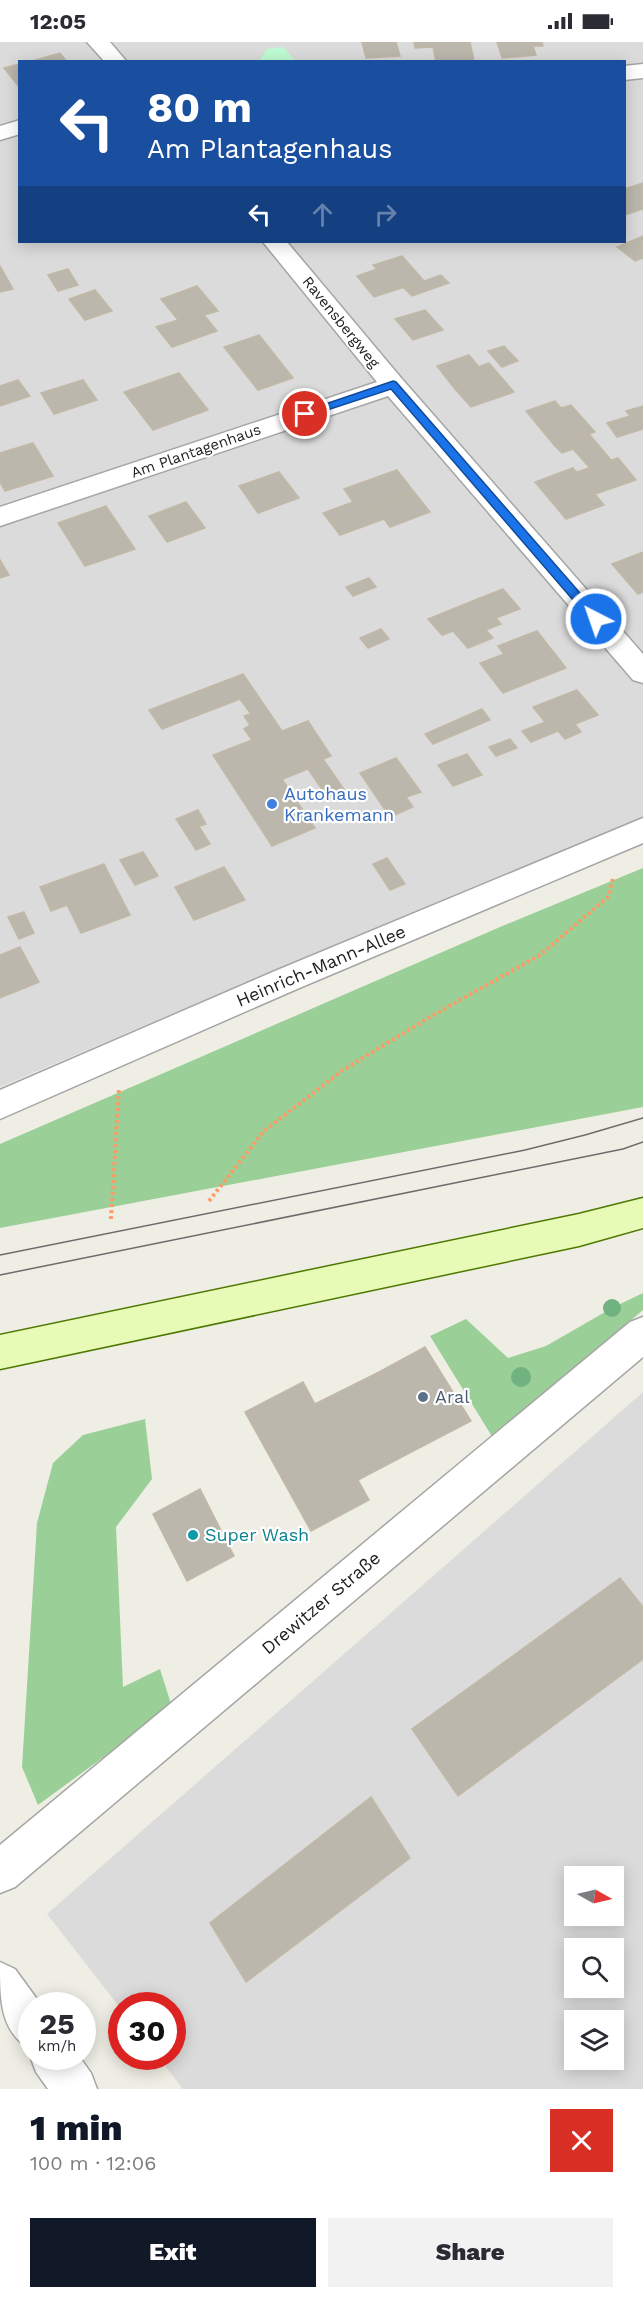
<!DOCTYPE html>
<html lang="en">
<head>
<meta charset="utf-8">
<style>
	:root { --surface:#fff; --page:#f2f2f3; --text:#2b2b33; --muted:#7c7c81; --accent:#111827 }
	body { margin:0; font-family:"Work Sans",sans-serif; background:var(--page); color:var(--text); height:100vh; display:flex; flex-direction:column; font-size:22px; white-space:nowrap }
	* { box-sizing:border-box; margin:0 }
	p { font-size:20px; color:var(--muted) }
	.icon { flex:none; width:33px; height:33px; fill:none; stroke:currentColor; stroke-width:2; stroke-linecap:round; stroke-linejoin:round }
	.map { position:relative; height:2047px; overflow:hidden }
	.panel { display:flex; flex-direction:column; background:var(--surface); flex:1 }
	.panel>* { flex:none }
	.guide { position:absolute; left:18px; top:18px; width:608px; height:183px; border-radius:0px; box-shadow:0 3px 15px #0003; background:#1a4fa0; color:#fff; overflow:hidden }
	.needle { width:39px; rotate:98deg }
	.controls { position:absolute; left:564px; top:1824px; display:grid; gap:12px }
	.controls a { display:grid; place-items:center; width:60px; height:60px; border-radius:0px; background:var(--surface); box-shadow:0 3px 15px #0003; font-size:30px }
	.speed { position:absolute; left:18px; top:1950px; display:flex; gap:12px; font-size:30px; font-weight:700; text-align:center }
	.speed>* { display:grid; place-content:center; width:78px; height:78px; border-radius:50%; background:var(--surface); box-shadow:0 3px 15px #0003; line-height:1 }
	.speed small { font-size:15px; font-weight:400 }
	.speed .limit { border:9px solid #d22; background:#fff; color:#111 }
	.pin { position:absolute; display:grid; place-items:center; width:51px; height:51px; color:#fff; margin:-26px; border:3px solid #fff; border-radius:50%; box-shadow:0 2px 6px #0007 }
	.me { position:absolute; width:66px; margin:-33px; rotate:319deg; stroke-linejoin:round; filter:drop-shadow(0 0 4px #0008) }
	.turn { display:flex; align-items:center; gap:21px; height:126px; padding:0 30px; font-size:27px }
	.turn .icon { width:78px; height:78px; stroke-width:2.5 }
	.turn b { display:block; font-size:42px; line-height:51px }
	.lanes { display:flex; align-items:center; height:57px; padding:0 30px; background:#0003; justify-content:center; gap:30px; direction:ltr }
	.lanes .off { opacity:.35 }
	.round { display:grid; place-items:center; flex:none; width:63px; height:63px; border-radius:0px; background:var(--page) }
	.headline { display:flex; align-items:center; justify-content:space-between; height:102px; padding:0 30px }
	h1 { font-size:36px; font-weight:800; line-height:45px; color:var(--accent) }
	.action { display:flex; gap:12px; margin-top:auto; padding:12px 30px }
	.action a { flex:1; height:69px; border-radius:0px; background:var(--accent); color:#fff; font-size:24px; font-weight:800; line-height:69px; text-align:center }
	.action a+a { background:var(--page); color:var(--text) }
	.status { display:flex; justify-content:space-between; align-items:center; height:42px; padding:0 30px; background:var(--surface); direction:ltr }
	.status svg { height:16px; fill:currentColor }
	.map>svg:first-child { display:block }
</style>
</head>
<body>
<div class="status"><b>12:05</b><svg viewBox="0 0 49 12"><path d="M0 12V9h3v3zM5 12V6h3v6zM10 12V3h3v9zM15 12V0h3v12zM26 1h20v11H26zM47 4h2v5h-2z"/></svg></div>
<div class="map">
<svg width="643" height="2047" viewBox="0 0 643 2047">
	<rect width="100%" height="100%" fill="#efeee4"/>
	<g fill="#dcdbdb" fill-rule="evenodd">
		<path d="M0 0H643V777L339 901 0 1045ZM20 20H624V200H20Z"/>
		<path d="M643 1350V2047H183L158 2015 172 2014V1964H122L121 1967 47 1872ZM574 1834H614V1874H574ZM574 1906H614V1946H574ZM574 1978H614V2018H574Z"/>
	</g>
	<g fill="#9ad097">
		<polygon points="643,826 643,1065 0,1186 0,1102 500,885"/>
		<polygon points="643,1251 643,1268 493,1396 430,1294 466,1277 508,1316 546,1304 612,1266"/>
		<polygon points="145,1377 152,1437 116,1485 123,1645 160,1627 172,1665 38,1763 22,1725 37,1481 53,1421 83,1393"/>
	</g>
	<polygon fill="#bffbd2" points="283,5 296,19 232,19 259,19 267,7"/>
	<g fill="#bcb7ad" stroke="#c1b8a6" stroke-width="1.5">
		<polygon points="362,0 396,0 400,14 366,16"/>
		<polygon points="414,0 470,0 474,19 436,20 433,5 415,6"/>
		<polygon points="497,0 542,0 543,4 533,4 536,13 502,16"/>
		<polygon points="60,11 67,20 29,20"/>
		<polygon points="20,22 20,46 4,26"/>
		<polygon points="643,141 643,167 625,173 624,147"/>
		<polygon points="643,194 643,216 635,219 617,205"/>
		<polygon points="402,214 424,239 374,255 357,234 377,227 373,223"/>
		<polygon points="0,224 13,247 0,250"/>
		<polygon points="68,227 78,243 58,249 48,233"/>
		<polygon points="441,233 449,241 412,254 404,246"/>
		<polygon points="197,244 218,269 204,273 217,289 172,305 156,285 178,278 161,257"/>
		<polygon points="95,248 112,269 85,278 69,257"/>
		<polygon points="425,268 443,288 413,298 395,277"/>
		<polygon points="259,293 293,336 258,348 224,305"/>
		<polygon points="504,304 518,319 502,325 488,309"/>
		<polygon points="469,313 488,336 455,347 437,324"/>
		<polygon points="489,321 514,350 471,365 455,347 488,336 478,325"/>
		<polygon points="179,331 208,368 153,388 124,350"/>
		<polygon points="18,338 30,354 0,364 0,344"/>
		<polygon points="83,338 97,358 54,372 41,351"/>
		<polygon points="555,359 561,366 571,363 595,390 555,404 526,369"/>
		<polygon points="643,364 643,387 617,395 607,381 630,374 626,369"/>
		<polygon points="589,392 611,418 590,426 573,407 562,411 555,404"/>
		<polygon points="33,401 53,434 5,449 0,440 0,411"/>
		<polygon points="618,416 636,438 595,452 577,430"/>
		<polygon points="573,426 604,463 566,477 535,440"/>
		<polygon points="397,428 414,450 330,480 323,471 353,460 344,447"/>
		<polygon points="279,430 299,456 258,471 239,444"/>
		<polygon points="414,450 430,470 390,485 384,477 340,493 330,480"/>
		<polygon points="186,460 205,486 167,500 149,474"/>
		<polygon points="106,464 135,507 85,524 58,481"/>
		<polygon points="643,510 643,550 638,552 612,522"/>
		<polygon points="0,518 9,533 0,536"/>
		<polygon points="369,536 376,545 353,554 346,545"/>
		<polygon points="503,547 520,567 496,576 480,556"/>
		<polygon points="480,556 501,582 486,588 493,596 468,606 453,589 442,593 428,577"/>
		<polygon points="381,587 389,597 368,606 360,596"/>
		<polygon points="537,589 566,626 503,651 480,621 504,612 498,604"/>
		<polygon points="243,632 256,651 162,687 149,668"/>
		<polygon points="577,648 598,673 575,682 581,690 565,697 558,689 531,700 522,689 545,680 533,665"/>
		<polygon points="256,651 308,727 283,737 255,697 252,698 244,687 250,683 244,674 251,672 240,657"/>
		<polygon points="482,667 490,678 433,702 425,692"/>
		<polygon points="308,679 331,714 306,724 282,689"/>
		<polygon points="255,697 315,786 272,804 213,713"/>
		<polygon points="510,697 517,706 496,714 489,705"/>
		<polygon points="467,712 482,733 453,744 438,723"/>
		<polygon points="396,716 421,750 406,755 413,765 390,775 360,731"/>
		<polygon points="323,717 345,749 328,756 306,724"/>
		<polygon points="198,768 206,782 184,789 176,777"/>
		<polygon points="198,783 210,802 196,808 184,789"/>
		<polygon points="143,810 158,834 135,843 120,818"/>
		<polygon points="387,816 405,842 390,848 373,822"/>
		<polygon points="104,822 130,873 81,891 67,863 51,869 40,845"/>
		<polygon points="224,825 245,858 194,878 175,845"/>
		<polygon points="24,870 34,891 19,897 8,875"/>
		<polygon points="20,905 39,940 0,956 0,913"/>
		<polygon points="425,1305 471,1379 421,1405 377,1331"/>
		<polygon points="377,1331 421,1405 358,1438 369,1458 311,1489 245,1370 303,1340 315,1362"/>
		<polygon points="200,1447 234,1514 187,1539 153,1472"/>
		<polygon points="620,1536 643,1565 643,1617 458,1754 412,1687"/>
		<polygon points="371,1755 410,1816 246,1940 210,1881"/>
	</g>
	<g fill="none" stroke-linecap="round" stroke-linejoin="round">
		<defs>
			<g id="minor">
				<polygon points="87,0 110,0 127,20 105,20"/>
				<polygon points="643,22 643,36 624,38 624,24"/>
				<polygon points="20,78 20,92 0,98 0,84"/>
				<polygon points="263,200 287,200 402,337 643,612 643,641 633,638 388,354 0,484 0,465 377,340"/>
				<polygon points="643,776 643,801 297,947 0,1077 0,1048 275,929"/>
				<polygon points="643,1275 643,1315 15,1845 0,1851 0,1803 630,1280"/>
				<path d="M0 1920 15 1927 42 1964H32V2008C0 1991 0 1958 0 1920Z"/>
				<polygon points="32,2010 32,2014 79,2014 91,2031 97,2047 48,2047 36,2030 30,2014"/>
			</g>
			<polygon id="secondary" points="643,1156 643,1186 579,1204 0,1327 0,1293 579,1172"/>
		</defs>
		<use href="#minor" stroke="#a5a5a5" stroke-width="3"/>
		<use href="#secondary" stroke="#4f7802" stroke-width="3"/>
		<g stroke="#fe9a66" stroke-width="4" stroke-dasharray="3 3" stroke-linecap="butt">
			<polyline points="209,1159 264,1089 343,1028 430,975 540,913 608,855 613,836"/>
			<polyline points="111,1177 119,1045"/>
		</g>
		<use href="#minor" fill="#fff" fill-rule="evenodd"/>
		<use href="#secondary" fill="#e7fbb6" fill-rule="evenodd"/>
		<g stroke="#6c6c6c" stroke-width="1.5">
			<polyline points="0,1213 525,1108 585,1093 643,1076"/>
			<polyline points="0,1233 623,1107 643,1100"/>
		</g>
	</g>
	<g fill="#70b280">
		<circle cx="612" cy="1266" r="9"/>
		<circle cx="521" cy="1335" r="10"/>
	</g>
	<polygon fill="#1a73e8" stroke="#114b97" stroke-width="1.5" points="393,339 396,340 600,574 600,580 592,580 391,347 309,374 302,374 300,372 302,370"/>
	<circle fill="#3f7fe0" stroke="#fff" stroke-width="2" cx="272" cy="762" r="6"/>
	<circle fill="#5c6f8a" stroke="#fff" stroke-width="2" cx="423" cy="1355" r="6"/>
	<circle fill="#0f9aa8" stroke="#fff" stroke-width="2" cx="193" cy="1493" r="6"/>
	<g text-anchor="middle" stroke-width="4.5" stroke-linejoin="round" paint-order="stroke">
		<g font-size="15" fill="#1e1e1e" stroke="#fff">
			<text transform="translate(341 280) rotate(51)" y="5">Ravensbergweg</text>
			<text transform="translate(196 409) rotate(-19)" y="5">Am Plantagenhaus</text>
		</g>
		<g font-size="18" fill="#366cbe" stroke="#fff" text-anchor="start">
			<text x="284" y="758">Autohaus<tspan x="284" dy="21">Krankemann</tspan></text>
		</g>
		<g font-size="18" fill="#1e1e1e" stroke="#fff">
			<text transform="translate(321 924) rotate(-23)" y="6">Heinrich-Mann-Allee</text>
			<text transform="translate(321 1561) rotate(-40)" y="6">Drewitzer Straße</text>
		</g>
		<g font-size="18" fill="#4e5e75" stroke="#fff" text-anchor="start">
			<text x="435" y="1361">Aral</text>
		</g>
		<g font-size="18" fill="#0d838f" stroke="#fff" text-anchor="start">
			<text x="205" y="1499">Super Wash</text>
		</g>
	</g>
</svg>
<div class="controls">
<a><svg class="needle" viewBox="-14 -14 28 28"><path d="M0-13l5 13h-10z" fill="#e53935"/><path d="M0 13l5-13h-10z" fill="#7c7c81"/></svg></a>
<a><svg class="icon" aria-label="search" viewBox="0 0 24 24"><circle cx="10" cy="10" r="6"/><path d="M15 15l6 6"/></svg></a>
<a><svg class="icon" aria-label="layers" viewBox="0 0 24 24"><path d="M12 4l9 5-9 5-9-5zM3 14l9 5 9-5"/></svg></a>
</div>
<div class="speed"><div>25<small>km/h</small></div><div class="limit">30</div></div>
<div class="pin" style="left:305px;top:372px;background:#d93025"><svg class="icon" aria-label="arrive" viewBox="0 0 24 24"><path d="M6 21V4h12l-3 4 3 4H6"/></svg></div>
<svg class="me" style="left:596px;top:577px" viewBox="-20 -20 40 40"><circle r="17" fill="#1a73e8" stroke="#fff" stroke-width="3"/><path d="M0-11L8 9 0 5-8 9z" fill="#fff"/></svg>
<div class="guide">
<div class="turn"><svg class="icon" aria-label="left" viewBox="0 0 24 24"><path d="M17 20v-9H6M10 6l-5 5 5 5"/></svg><div><b>80 m</b>Am Plantagenhaus</div></div>
<div class="lanes"><svg class="icon" aria-label="left" viewBox="0 0 24 24"><path d="M17 20v-9H6M10 6l-5 5 5 5"/></svg><svg class="icon off" aria-label="ahead" viewBox="0 0 24 24"><path d="M12 20V5M6 11l6-6 6 6"/></svg><svg class="icon off" aria-label="right" viewBox="0 0 24 24"><path d="M7 20v-9h11M14 6l5 5-5 5"/></svg></div>
</div>
</div>
<section class="panel">
<div class="headline"><div><h1>1 min</h1><p>100 m · 12:06</p></div><a class="round" style="background:#d93025;color:#fff"><svg class="icon" aria-label="close" viewBox="0 0 24 24"><path d="M6 6l12 12M18 6L6 18"/></svg></a></div>
<div class="action"><a>Exit</a><a>Share</a></div>
</section>
</body>
</html>
